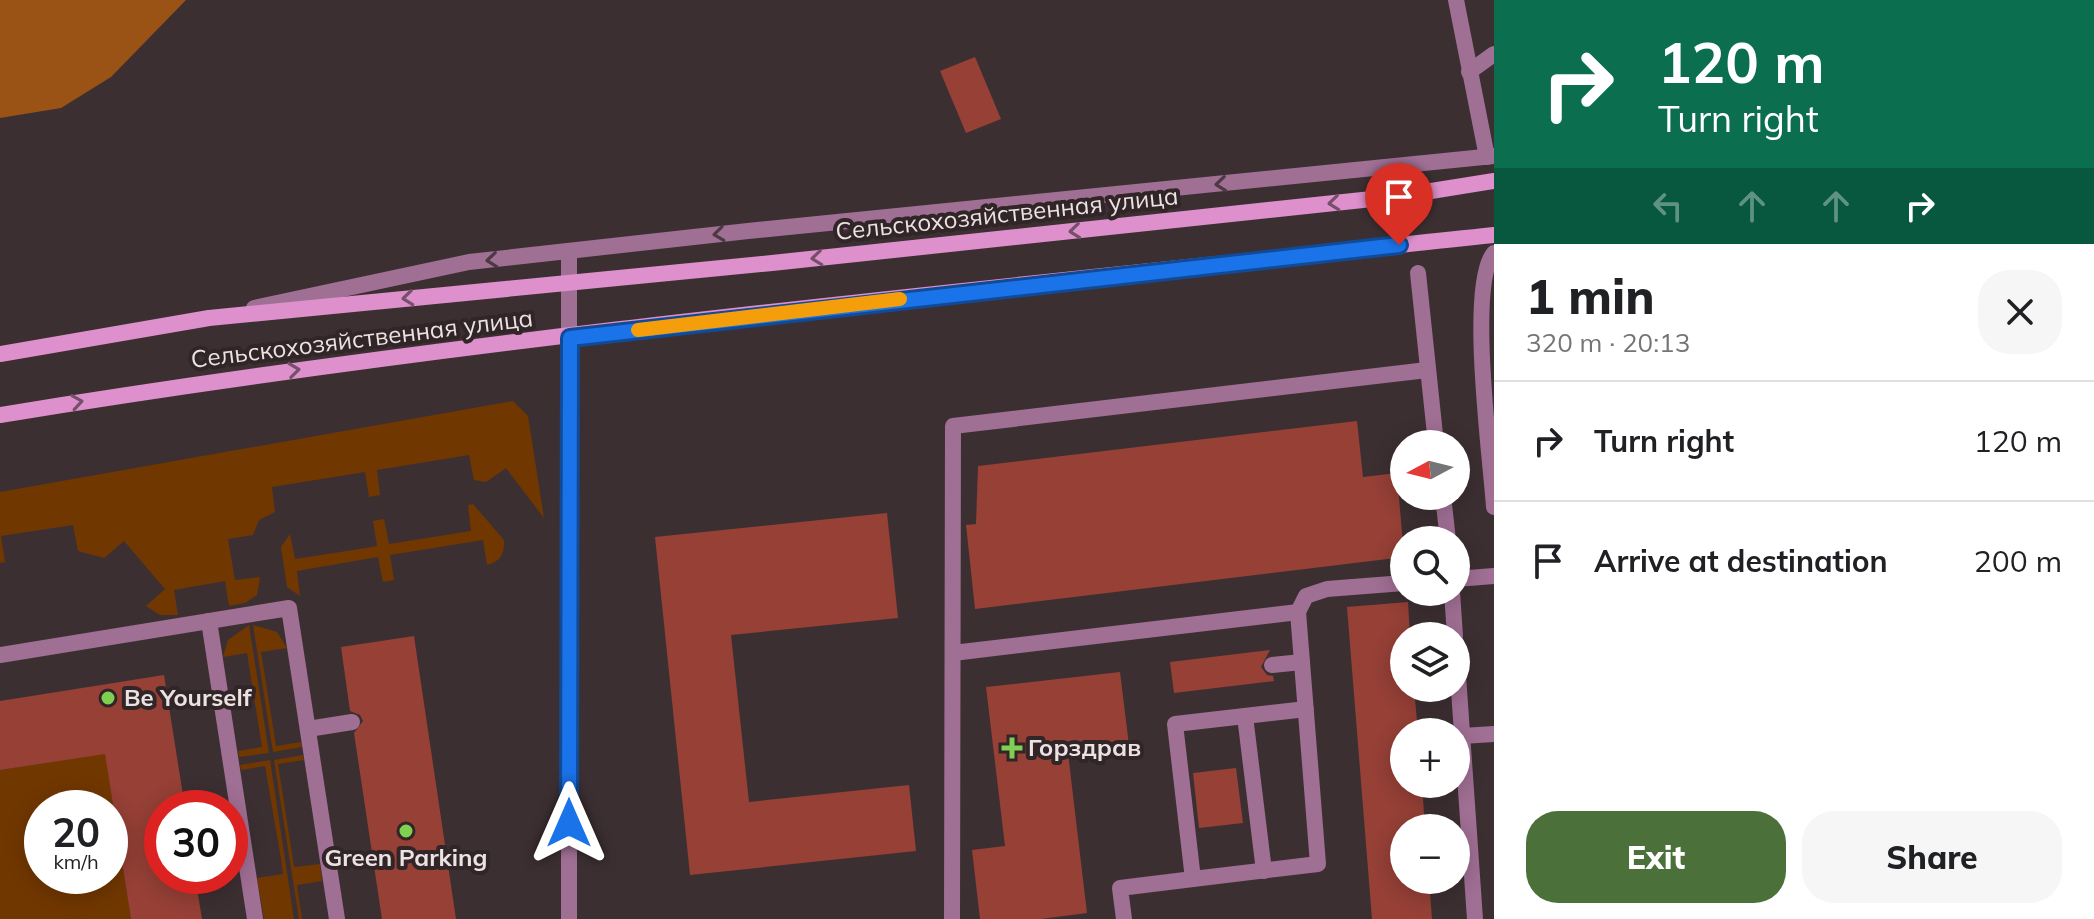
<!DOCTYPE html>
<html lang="en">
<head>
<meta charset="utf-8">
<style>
	:root { --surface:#fff; --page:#f6f6f6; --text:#202124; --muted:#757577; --line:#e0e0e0; --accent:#4b7039 }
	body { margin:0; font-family:Mulish,sans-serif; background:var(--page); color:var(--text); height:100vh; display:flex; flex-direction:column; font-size:30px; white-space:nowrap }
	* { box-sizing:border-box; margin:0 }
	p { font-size:26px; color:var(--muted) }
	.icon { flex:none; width:44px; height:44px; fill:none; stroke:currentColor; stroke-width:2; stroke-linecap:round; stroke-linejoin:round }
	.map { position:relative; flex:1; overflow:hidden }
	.details { display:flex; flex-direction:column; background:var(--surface); width:600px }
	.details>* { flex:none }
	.banner { background:#0b6e4f; color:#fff; overflow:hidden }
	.needle { width:52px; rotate:263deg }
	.controls { position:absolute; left:1390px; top:430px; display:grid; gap:16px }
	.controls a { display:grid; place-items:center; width:80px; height:80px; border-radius:50%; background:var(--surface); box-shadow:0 4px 20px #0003; font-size:40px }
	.speed { position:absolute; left:24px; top:790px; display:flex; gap:16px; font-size:40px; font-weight:700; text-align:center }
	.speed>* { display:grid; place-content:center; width:104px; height:104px; border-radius:50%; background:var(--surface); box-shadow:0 4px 20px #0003; line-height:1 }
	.speed small { font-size:20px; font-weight:400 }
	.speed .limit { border:12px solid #d22; background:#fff; color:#111 }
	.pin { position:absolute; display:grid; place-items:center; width:68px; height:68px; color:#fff; margin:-82px -34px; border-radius:50% 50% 50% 0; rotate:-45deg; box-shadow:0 0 8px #0007 }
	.pin .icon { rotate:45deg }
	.me { position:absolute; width:88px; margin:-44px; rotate:0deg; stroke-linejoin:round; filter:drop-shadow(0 0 6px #0008) }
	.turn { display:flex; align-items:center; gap:28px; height:168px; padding:0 32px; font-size:36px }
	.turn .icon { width:104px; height:104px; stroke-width:2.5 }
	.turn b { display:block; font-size:56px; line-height:68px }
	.lanes { display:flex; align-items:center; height:76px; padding:0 32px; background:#0003; justify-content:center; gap:40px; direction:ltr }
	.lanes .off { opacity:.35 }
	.round { display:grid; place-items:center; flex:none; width:84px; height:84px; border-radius:32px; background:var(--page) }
	.headline { display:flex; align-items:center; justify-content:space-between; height:136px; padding:0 32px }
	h1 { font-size:48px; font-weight:800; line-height:60px }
	.primary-button { display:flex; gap:16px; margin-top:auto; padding:16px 32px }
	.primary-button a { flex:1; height:92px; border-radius:32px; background:var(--accent); color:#fff; font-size:32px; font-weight:800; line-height:92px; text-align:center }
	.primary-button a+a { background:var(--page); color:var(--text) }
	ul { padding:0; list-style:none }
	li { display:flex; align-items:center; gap:24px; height:120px; padding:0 32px; border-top:2px solid var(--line) }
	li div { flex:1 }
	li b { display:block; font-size:30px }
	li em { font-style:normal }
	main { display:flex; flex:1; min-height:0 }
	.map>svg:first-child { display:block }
</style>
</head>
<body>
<main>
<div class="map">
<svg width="1494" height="919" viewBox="0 0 1494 919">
	<rect width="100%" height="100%" fill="#3c2f32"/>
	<g fill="#713700" fill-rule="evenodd">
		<polygon points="513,401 528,416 544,518 506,468 486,482 474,480 469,455 377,470 380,495 369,497 365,472 272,487 275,512 259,520 253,535 228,539 235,580 260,577 257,595 245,603 229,606 225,581 174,590 178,615 160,615 146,606 165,589 124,541 104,558 78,551 73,525 1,536 5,562 0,563 0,492"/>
		<path d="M473 504 504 540C505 554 500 562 487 565L483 540 390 555 394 580 383 582 378 557 297 571 300 596 287 587 281 547 290 534 295 559 366 548 377 546 373 521 384 519 389 544 471 531 468 505Z"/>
		<polygon points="249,625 269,753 239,757 238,751 262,747 247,653 223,657 228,640"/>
		<polygon points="253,625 277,632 287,648 261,652 276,746 301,742 302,747 273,752"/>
		<path d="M105 753 131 919H0V770ZM42 808H110V876H42Z"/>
		<polygon points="303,755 304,760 278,764 294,867 320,864 322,881 297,885 302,919 299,919 274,760"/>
		<polygon points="270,760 294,919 264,919 257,878 283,874 281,859 265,766 241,770 240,765"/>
	</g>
	<polygon fill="#9a5314" points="0,0 186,0 111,77 61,108 0,118"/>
	<g fill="#964036">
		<polygon points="975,57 1001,119 966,133 940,71"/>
		<polygon points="1357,421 1363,477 1397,473 1404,557 975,609 966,525 976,524 978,466"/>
		<polygon points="887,513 898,618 731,635 749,802 909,785 916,851 690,875 655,537"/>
		<polygon points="1408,602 1410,636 1404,636 1404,688 1414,688 1418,732 1404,732 1404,784 1422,784 1425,828 1404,828 1404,880 1429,880 1432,919 1372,919 1347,607"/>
		<polygon points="414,636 456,919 382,919 354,733 363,721 360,715 350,711 341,647"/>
		<polygon points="1270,650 1261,667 1267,675 1273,676 1274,681 1174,693 1170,662"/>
		<polygon points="1120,672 1129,745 1068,753 1087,913 1041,919 980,919 972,850 1005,846 986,687"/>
		<polygon points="164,675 185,808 162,808 162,876 195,876 202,919 131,919 105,754 0,770 0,701"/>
		<polygon points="1236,768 1243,823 1199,828 1193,773"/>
	</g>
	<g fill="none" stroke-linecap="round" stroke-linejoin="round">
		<g stroke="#a06f94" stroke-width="16">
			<polyline points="1456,0 1487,157"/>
			<polyline points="1469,72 1494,54"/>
			<polyline points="1418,273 1436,444"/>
			<polyline points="1443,496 1448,540"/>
			<polyline points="1456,579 1494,576"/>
			<polyline points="1452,592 1455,636"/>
			<polyline points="209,621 255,919"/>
			<polyline points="1456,647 1475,919"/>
			<polyline points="953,653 1298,612"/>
			<polyline points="0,655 289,608 337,919"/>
			<polyline points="1272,665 1302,662"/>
			<polyline points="1306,709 1175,724 1193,879 1318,864 1298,612 1306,596 1327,589 1404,583"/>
			<polyline points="1245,716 1264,871"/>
			<polyline points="308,729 352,722"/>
			<polyline points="1462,736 1494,734"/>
			<polyline points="952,919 953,426 1427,370"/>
			<polyline points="1124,919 1120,888 1193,879"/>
		</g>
		<g stroke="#a06f94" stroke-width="16">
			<path d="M1494 253C1467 284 1491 460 1494 507"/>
			<polyline points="569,919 569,251"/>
		</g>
		<polyline stroke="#a06f94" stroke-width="16" points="254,308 469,262 748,231 1494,156"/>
		<g stroke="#dd90cc" stroke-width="16">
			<polyline points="0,354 209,318 772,263 1400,196 1494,181"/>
			<path d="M0 415C495 334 996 288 1494 235"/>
		</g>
	</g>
	<defs><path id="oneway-chevron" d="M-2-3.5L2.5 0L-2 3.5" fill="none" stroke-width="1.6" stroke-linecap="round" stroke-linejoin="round" transform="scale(2)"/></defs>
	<g stroke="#4e3843">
		<use href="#oneway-chevron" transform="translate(1221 184) rotate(174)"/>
		<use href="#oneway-chevron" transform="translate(719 234) rotate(173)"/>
		<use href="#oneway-chevron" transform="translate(492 260) rotate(174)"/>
	</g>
	<g stroke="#76506a">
		<use href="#oneway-chevron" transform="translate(1334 203) rotate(174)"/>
		<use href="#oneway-chevron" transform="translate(1075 231) rotate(174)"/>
		<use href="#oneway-chevron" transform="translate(817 258) rotate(174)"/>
		<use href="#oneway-chevron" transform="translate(408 298) rotate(174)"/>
		<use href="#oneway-chevron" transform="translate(294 370) rotate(-7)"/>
		<use href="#oneway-chevron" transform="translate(77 402) rotate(-9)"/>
	</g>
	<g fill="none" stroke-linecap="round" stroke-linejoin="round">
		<defs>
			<polyline id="route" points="569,823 570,338 1399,245"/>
		</defs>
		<use href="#route" stroke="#114b97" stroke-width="20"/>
		<use href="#route" stroke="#1a73e8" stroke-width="14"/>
		<polyline stroke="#f59e0b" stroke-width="14" points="638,330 900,299"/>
	</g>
	<g fill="#7fd052" stroke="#322528" stroke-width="3">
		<circle cx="108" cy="698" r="8"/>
		<path d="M1008 736h8v8h8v8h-8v8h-8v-8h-8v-8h8z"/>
		<circle cx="406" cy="831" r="8"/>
	</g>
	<g text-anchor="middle" stroke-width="8" stroke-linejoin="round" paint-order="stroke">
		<g font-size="24" fill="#ebe2e4" stroke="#322528">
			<text transform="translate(1007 214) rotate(-6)" y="8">Сельскохозяйственная улица</text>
			<text transform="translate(362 339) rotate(-7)" y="8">Сельскохозяйственная улица</text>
		</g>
		<g font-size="24" font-weight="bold" fill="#ebe2e4" stroke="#322528" text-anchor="start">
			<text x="124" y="706">Be Yourself</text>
			<text x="1028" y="756">Горздрав</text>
			<text x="406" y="866" text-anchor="middle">Green Parking</text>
		</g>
	</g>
</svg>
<div class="controls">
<a><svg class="needle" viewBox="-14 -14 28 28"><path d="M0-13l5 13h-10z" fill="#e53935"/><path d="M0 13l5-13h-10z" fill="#757577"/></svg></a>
<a><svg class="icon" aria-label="search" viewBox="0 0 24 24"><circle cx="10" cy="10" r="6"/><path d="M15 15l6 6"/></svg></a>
<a><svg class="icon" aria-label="layers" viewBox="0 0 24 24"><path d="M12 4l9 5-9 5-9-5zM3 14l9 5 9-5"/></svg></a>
<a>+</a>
<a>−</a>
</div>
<div class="speed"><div>20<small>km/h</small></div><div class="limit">30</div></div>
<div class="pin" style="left:1399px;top:245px;background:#d93025"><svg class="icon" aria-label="arrive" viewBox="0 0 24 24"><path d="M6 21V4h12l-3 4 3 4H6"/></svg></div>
<svg class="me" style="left:569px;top:823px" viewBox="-20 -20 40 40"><path d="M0-17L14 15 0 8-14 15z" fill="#1a73e8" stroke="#fff" stroke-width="4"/></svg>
</div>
<section class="details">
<div class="banner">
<div class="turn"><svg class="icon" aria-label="right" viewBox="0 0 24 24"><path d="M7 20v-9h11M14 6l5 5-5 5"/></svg><div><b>120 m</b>Turn right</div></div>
<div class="lanes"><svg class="icon off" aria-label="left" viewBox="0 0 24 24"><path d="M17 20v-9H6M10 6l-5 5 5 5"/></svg><svg class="icon off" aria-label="ahead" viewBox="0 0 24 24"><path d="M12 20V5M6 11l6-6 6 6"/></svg><svg class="icon off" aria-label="ahead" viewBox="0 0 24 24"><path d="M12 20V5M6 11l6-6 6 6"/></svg><svg class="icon" aria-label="right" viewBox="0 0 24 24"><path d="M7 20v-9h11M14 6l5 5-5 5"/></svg></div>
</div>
<div class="headline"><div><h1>1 min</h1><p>320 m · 20:13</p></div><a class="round"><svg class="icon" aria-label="close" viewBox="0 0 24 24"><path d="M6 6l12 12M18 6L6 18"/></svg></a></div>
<ul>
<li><svg class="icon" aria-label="right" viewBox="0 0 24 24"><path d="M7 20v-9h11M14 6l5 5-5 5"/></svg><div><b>Turn right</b></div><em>120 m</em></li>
<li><svg class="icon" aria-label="arrive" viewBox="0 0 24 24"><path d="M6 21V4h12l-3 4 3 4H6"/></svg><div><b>Arrive at destination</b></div><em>200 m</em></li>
</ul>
<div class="primary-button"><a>Exit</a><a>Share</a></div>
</section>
</main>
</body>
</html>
